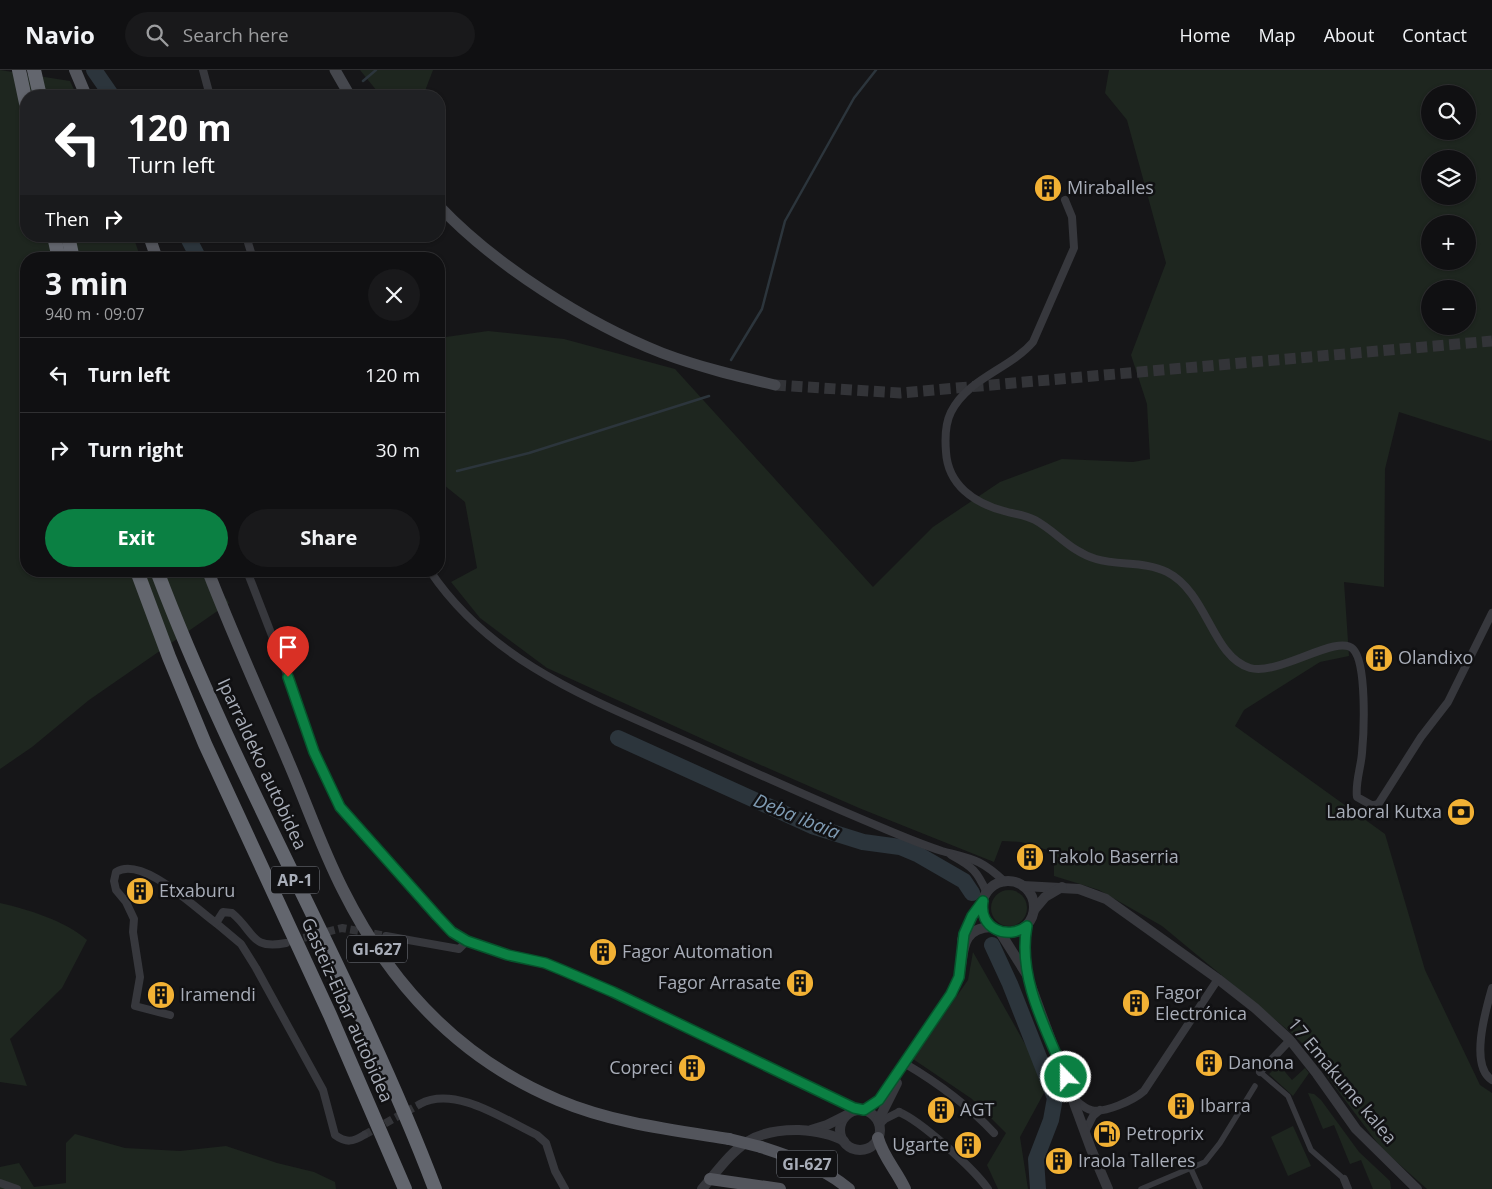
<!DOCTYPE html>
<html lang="en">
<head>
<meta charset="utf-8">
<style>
	:root { --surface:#101012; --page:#19191b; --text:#f1f3f6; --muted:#9c9d9f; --line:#303032; --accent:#0b8043 }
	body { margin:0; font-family:"Open Sans",sans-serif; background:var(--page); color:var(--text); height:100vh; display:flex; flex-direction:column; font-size:19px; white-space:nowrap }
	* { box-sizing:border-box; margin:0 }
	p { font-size:16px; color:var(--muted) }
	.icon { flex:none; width:28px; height:28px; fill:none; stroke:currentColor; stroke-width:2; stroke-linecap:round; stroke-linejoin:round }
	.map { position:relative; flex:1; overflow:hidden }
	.side { position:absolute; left:20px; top:182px; width:425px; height:325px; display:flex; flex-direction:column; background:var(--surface); border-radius:20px; box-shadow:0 1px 4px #0004,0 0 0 1px var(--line) }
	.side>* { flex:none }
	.banner { position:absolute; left:20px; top:20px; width:425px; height:152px; border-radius:20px; box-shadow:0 1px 4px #0004,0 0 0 1px var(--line); background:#202124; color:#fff; overflow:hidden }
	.controls { position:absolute; left:1421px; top:15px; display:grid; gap:10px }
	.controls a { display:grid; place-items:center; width:55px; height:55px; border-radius:50%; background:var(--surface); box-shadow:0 1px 4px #0004,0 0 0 1px var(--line); font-size:25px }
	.pin { position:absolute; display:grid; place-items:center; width:42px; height:42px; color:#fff; margin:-51px -21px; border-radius:50% 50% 50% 0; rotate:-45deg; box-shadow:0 0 5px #0007 }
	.pin .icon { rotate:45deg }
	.me { position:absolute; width:55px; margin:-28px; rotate:338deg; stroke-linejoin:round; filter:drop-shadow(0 0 4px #0008) }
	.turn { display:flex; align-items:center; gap:18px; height:105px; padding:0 25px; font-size:22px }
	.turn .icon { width:65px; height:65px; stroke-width:2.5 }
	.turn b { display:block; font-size:35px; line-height:42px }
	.then { display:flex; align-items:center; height:48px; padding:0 25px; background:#0003; gap:10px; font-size:19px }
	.round { display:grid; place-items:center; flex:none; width:52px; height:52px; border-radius:26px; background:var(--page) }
	.head { display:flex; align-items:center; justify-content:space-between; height:85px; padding:0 25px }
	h1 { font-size:30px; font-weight:700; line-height:38px }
	.button { display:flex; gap:10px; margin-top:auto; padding:10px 25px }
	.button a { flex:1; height:58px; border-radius:30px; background:var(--accent); color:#fff; font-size:20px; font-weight:700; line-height:58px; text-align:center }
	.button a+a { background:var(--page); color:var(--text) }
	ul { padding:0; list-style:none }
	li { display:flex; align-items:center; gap:15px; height:75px; padding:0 25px; border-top:1px solid var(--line) }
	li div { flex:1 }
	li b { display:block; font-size:19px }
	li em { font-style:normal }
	header { display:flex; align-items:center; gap:30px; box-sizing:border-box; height:70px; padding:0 25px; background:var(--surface); border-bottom:1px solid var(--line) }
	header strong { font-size:24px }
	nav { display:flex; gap:28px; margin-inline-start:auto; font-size:18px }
	.search { width:350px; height:45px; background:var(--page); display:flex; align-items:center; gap:12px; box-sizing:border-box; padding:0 18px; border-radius:28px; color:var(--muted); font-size:19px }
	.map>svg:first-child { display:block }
</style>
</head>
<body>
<header>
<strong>Navio</strong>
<div class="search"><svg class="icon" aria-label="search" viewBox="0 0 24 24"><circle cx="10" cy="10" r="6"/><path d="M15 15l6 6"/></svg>Search here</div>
<nav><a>Home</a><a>Map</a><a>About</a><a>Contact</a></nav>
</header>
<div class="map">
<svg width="1492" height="1119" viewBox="0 0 1492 1119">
	<rect width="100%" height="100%" fill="#161618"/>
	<g fill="#1e261f" fill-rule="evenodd">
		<polygon points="0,0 70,11 77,26 26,26 26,166 133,166 141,189 26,189 26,501 208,501 229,533 89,630 32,677 0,699"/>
		<polygon points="360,0 433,0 423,26 381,26"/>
		<path d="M1109 0H1492V370L1490 371 1399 342 1385 399 1384 517 1344 512 1349 586 1320 592 1244 640 1235 656 1385 764 1425 900 1480 1015 1492 1023V1119H1427L1382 1079 1301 972 1290 962 1162 856 1099 820 1054 806V782L1021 772 1002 771 994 792 859 738 740 686 547 598 480 548 451 512 477 498 465 432 439 411V268L488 261 564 269 675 299 873 517 933 457 1000 412 1062 389 1133 392 1150 389 1147 334 1131 285 1166 193 1127 50 1105 23ZM1430 24H1468V61H1430ZM1430 89H1468V126H1430ZM1430 154H1468V191H1430ZM1430 219H1468V256H1430Z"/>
		<circle cx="1009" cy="838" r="18"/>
		<path d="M0 833C27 839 66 851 87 870L62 918 10 969 27 1016 0 1012Z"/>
		<polygon points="973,882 1037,995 1045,1021 1020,1067 1028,1119 998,1119 987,1095 1006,1063 972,1029 913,989 968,910"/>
		<polygon points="1279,995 1292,1010 1305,998 1309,1003 1293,1026 1269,1004"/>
		<polygon points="1308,1023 1314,1024 1321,1030 1359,1082 1390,1111 1391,1119 1373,1119 1361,1090 1350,1094 1334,1055 1323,1059"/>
		<polygon points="1293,1056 1311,1096 1288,1106 1271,1067"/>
		<polygon points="75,1064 125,1078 180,1081 226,1076 277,1093 314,1102 335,1112 336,1119 0,1119 0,1097 19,1093 34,1117 66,1113 66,1073"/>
	</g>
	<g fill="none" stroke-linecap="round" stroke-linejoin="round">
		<g stroke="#2c353c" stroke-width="2.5">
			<polyline points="363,11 376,0"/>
			<polyline points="731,290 762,239 785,151 854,28 876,0"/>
			<polyline points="457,401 529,383 709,326"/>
		</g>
		<g stroke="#2c353c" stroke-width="16">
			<polyline points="94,0 112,26"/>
			<polyline points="187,166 199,189"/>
			<polyline points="618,668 812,756 863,772 900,777 919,785 964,811 972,823"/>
			<polyline points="992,875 1010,914 1055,1028 1051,1050 1036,1089 1038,1119"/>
		</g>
		<g stroke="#333438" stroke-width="8" stroke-dasharray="8 4" stroke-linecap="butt">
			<polyline points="292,871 342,858 386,866"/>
			<polyline points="364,1065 420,1034"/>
		</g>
		<polyline stroke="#333438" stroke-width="11" stroke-dasharray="11 5.5" stroke-linecap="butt" points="775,315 900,323 1492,271"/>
		<g stroke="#37383d" stroke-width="5.5">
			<polyline points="1260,1002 1288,1026 1311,1080 1344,1109"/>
			<polyline points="1191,1099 1200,1119"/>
			<polyline points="1141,1119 1205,1092 1220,1073 1255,1016"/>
		</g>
		<g stroke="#37383d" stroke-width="8">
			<polyline points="203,0 210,26"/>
			<path d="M1065 130 1072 147 1074 178 1033 272C1010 299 968 308 951 342 945 354 945 370 946 382 948 415 974 433 1004 441 1014 444 1025 445 1035 450 1057 462 1071 482 1096 489 1119 496 1145 491 1167 502 1208 523 1212 587 1250 598 1279 606 1338 563 1353 579 1367 593 1364 662 1362 683 1361 697 1355 713 1357 727L1373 736 1379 733 1421 667 1448 632 1492 543"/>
			<polyline points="246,166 253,189"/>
			<path d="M247 501 295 625 314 682 340 737 452 862C487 884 528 886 566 902 663 944 758 992 854 1038L862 1040"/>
			<path d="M430 501C494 596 598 632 698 677 760 705 822 733 885 759 904 767 923 775 942 781 972 789 981 789 1005 812"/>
			<path d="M951 785C973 797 977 801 987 823"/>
			<path d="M216 853 241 874 256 898 323 1020 335 1065C346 1073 353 1072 364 1065"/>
			<polyline points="386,866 459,879 467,871"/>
			<path d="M1492 918C1486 939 1469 996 1492 1010"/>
			<path d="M170 945 135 936 140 907 133 862 134 849 126 832 116 820 114 811 116 802C142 785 195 838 216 853L223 842 232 843C255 862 250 880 286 873"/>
			<path d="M904 993C938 1013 967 1034 994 1063"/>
			<polyline points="1260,1002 1290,970"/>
			<path d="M1074 1029C1079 1033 1085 1039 1091 1040 1104 1044 1134 1030 1144 1021L1218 909"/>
			<path d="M420 1034C455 1015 505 1050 537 1065L546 1073 555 1101 565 1119"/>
			<path d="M899 1042C921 1051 974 1099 988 1119"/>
			<polyline points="879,1055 885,1049 899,1042"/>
			<polyline points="1085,1062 1093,1046 1100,1040"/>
			<polyline points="1344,1109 1348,1119"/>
			<polyline points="0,1113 17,1119"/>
		</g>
		<g stroke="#37383d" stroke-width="10">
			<circle cx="1008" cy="837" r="26"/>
			<polyline points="1023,816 1079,819 1106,829 1218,909 1255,938 1290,970 1317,1004 1356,1059 1417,1119"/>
			<polyline points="1034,840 1045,827 1062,817"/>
			<polyline points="1000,862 1027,905 1091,1079 1108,1119"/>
			<polyline points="962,870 972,846 983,831"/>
			<polyline points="1026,902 1025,880 1027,856"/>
			<path d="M864 1040 879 1030 951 924C954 918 957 912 959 906 965 882 959 859 991 857"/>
			<circle cx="860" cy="1060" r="20"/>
			<polyline points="878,1051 897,1013"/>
			<polyline points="811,1060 827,1055 845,1046"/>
			<path d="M702 1119C734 1081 746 1059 799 1060 815 1061 830 1063 844 1071"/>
		</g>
		<g stroke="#45474d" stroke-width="11">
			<polyline points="335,0 350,26"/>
			<path d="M439 136C495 195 586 253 662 283 699 297 737 306 775 315"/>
		</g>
		<g stroke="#53555c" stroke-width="12">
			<polyline points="75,0 86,26"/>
			<polyline points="149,166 157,189"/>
			<path d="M208 501C233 566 262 629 289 693 307 735 322 779 343 820 390 914 460 989 558 1030 612 1053 672 1060 729 1069"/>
			<path d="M878 1068C883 1087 897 1101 905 1119"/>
			<path d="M761 1077C792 1087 824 1098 849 1119"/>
			<polyline points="710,1109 780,1119"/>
		</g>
		<g stroke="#63666e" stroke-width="14">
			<polyline points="19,0 26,33"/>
			<polyline points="34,0 40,26"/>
			<polyline points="54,166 59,189"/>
			<polyline points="68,166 73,189"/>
			<polyline points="137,501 169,587 205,674 330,945 405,1119"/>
			<path d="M157 501C237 713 355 908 435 1119"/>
		</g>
		<polyline stroke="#53555c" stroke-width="12" points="729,1069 761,1077"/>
	</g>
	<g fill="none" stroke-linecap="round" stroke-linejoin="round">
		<defs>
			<path id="route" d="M288 607 314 682 340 737 437 846 452 862 467 871 508 885 545 893 562 900 613 922 854 1038 864 1040 879 1030 951 924 959 907 964 864 972 846 983 831C978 858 1007 871 1027 856 1017 908 1047 961 1066 1007"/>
		</defs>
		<use href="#route" stroke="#07532c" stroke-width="12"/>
		<use href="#route" stroke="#0b8043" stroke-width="9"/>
	</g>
	<defs>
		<symbol id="building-disc" viewBox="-11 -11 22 22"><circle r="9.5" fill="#f2b134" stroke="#111113"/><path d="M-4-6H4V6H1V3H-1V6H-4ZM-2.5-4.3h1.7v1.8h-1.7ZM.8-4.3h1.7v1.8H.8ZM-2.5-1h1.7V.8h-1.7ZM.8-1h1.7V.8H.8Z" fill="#111"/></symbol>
		<symbol id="bank-disc" viewBox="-11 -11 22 22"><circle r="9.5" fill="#f2b134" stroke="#111113"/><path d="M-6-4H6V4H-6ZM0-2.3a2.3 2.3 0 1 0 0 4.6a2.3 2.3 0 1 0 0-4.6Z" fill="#111"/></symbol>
		<symbol id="fuel-disc" viewBox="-11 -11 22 22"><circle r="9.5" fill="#f2b134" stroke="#111113"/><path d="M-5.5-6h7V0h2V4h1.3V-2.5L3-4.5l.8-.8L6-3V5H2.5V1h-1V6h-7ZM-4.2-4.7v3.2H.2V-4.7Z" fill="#111"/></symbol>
	</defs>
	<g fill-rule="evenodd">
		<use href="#building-disc" x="1032" y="102" width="32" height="32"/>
		<use href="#building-disc" x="1363" y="572" width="32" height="32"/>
		<use href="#bank-disc" x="1445" y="726" width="32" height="32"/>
		<use href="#building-disc" x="1014" y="771" width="32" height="32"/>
		<use href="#building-disc" x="124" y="805" width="32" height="32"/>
		<use href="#building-disc" x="587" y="866" width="32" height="32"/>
		<use href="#building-disc" x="784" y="897" width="32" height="32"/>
		<use href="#building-disc" x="145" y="909" width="32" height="32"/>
		<use href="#building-disc" x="1120" y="917" width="32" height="32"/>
		<use href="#building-disc" x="1193" y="977" width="32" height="32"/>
		<use href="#building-disc" x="676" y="982" width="32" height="32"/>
		<use href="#building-disc" x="1165" y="1020" width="32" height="32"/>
		<use href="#building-disc" x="925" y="1024" width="32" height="32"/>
		<use href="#fuel-disc" x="1091" y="1048" width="32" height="32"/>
		<use href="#building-disc" x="952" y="1059" width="32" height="32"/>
		<use href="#building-disc" x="1043" y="1075" width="32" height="32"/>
	</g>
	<g text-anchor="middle" stroke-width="5" stroke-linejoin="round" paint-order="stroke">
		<g fill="#111113" stroke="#7b7e86" stroke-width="1">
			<rect x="271" y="796.5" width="48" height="27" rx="4"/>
			<rect x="347" y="865.5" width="60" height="27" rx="4"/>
			<rect x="777" y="1080.5" width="60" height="27" rx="4"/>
		</g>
		<g font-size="16" font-weight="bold" fill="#a8adb8">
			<text x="295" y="816">AP-1</text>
			<text x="377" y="885">GI-627</text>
			<text x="807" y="1100">GI-627</text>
		</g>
		<g font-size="18" fill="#a8adb8" stroke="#111113" text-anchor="start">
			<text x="1067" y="124">Miraballes</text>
			<text x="1398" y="594">Olandixo</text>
			<text x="1442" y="748" text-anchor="end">Laboral Kutxa</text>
			<text x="1049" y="793">Takolo Baserria</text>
			<text x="159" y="827">Etxaburu</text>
			<text x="622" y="888">Fagor Automation</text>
			<text x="781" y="919" text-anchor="end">Fagor Arrasate</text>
			<text x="1155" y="929">Fagor<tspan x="1155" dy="21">Electrónica</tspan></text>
			<text x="180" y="931">Iramendi</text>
			<text x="1228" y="999">Danona</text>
			<text x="673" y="1004" text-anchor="end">Copreci</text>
			<text x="1200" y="1042">Ibarra</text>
			<text x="960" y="1046">AGT</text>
			<text x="1126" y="1070">Petroprix</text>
			<text x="949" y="1081" text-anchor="end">Ugarte</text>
			<text x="1078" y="1097">Iraola Talleres</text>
		</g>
		<g font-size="18" fill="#a8adb8" stroke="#111113">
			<text transform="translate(262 694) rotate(65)" y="6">Iparraldeko autobidea</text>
			<text transform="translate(347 940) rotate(66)" y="6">Gasteiz-Eibar autobidea</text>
			<text transform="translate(1342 1011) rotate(50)" y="6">17 Emakume kalea</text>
		</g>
		<g font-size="19" font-style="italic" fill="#7f9bb3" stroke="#111113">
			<text transform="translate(797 746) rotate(22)" y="7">Deba ibaia</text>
		</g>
	</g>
</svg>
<div class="controls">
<a><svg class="icon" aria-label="search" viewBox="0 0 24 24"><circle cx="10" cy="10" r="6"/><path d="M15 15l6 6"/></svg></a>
<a><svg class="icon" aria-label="layers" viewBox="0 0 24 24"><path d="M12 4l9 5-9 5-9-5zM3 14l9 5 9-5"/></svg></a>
<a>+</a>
<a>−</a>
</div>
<div class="pin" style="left:288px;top:607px;background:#d93025"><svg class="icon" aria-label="arrive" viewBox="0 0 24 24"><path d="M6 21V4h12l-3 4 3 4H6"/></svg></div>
<svg class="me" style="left:1066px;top:1007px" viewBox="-20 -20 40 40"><circle r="17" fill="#0b8043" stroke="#fff" stroke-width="3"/><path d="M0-11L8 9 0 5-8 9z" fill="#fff"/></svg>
<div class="banner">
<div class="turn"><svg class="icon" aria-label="left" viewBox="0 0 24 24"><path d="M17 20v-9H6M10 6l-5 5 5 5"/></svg><div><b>120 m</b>Turn left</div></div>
<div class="then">Then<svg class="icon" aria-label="right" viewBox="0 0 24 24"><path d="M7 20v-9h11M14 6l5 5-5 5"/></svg></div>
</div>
<section class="side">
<div class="head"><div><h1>3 min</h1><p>940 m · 09:07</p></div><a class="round"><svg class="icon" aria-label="close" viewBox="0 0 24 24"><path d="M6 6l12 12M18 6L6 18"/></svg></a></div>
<ul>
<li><svg class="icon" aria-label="left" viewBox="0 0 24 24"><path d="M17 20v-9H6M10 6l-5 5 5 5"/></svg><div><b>Turn left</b></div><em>120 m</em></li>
<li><svg class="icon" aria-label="right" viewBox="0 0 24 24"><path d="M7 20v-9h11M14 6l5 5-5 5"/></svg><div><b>Turn right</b></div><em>30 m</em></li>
</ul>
<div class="button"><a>Exit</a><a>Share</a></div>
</section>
</div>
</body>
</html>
